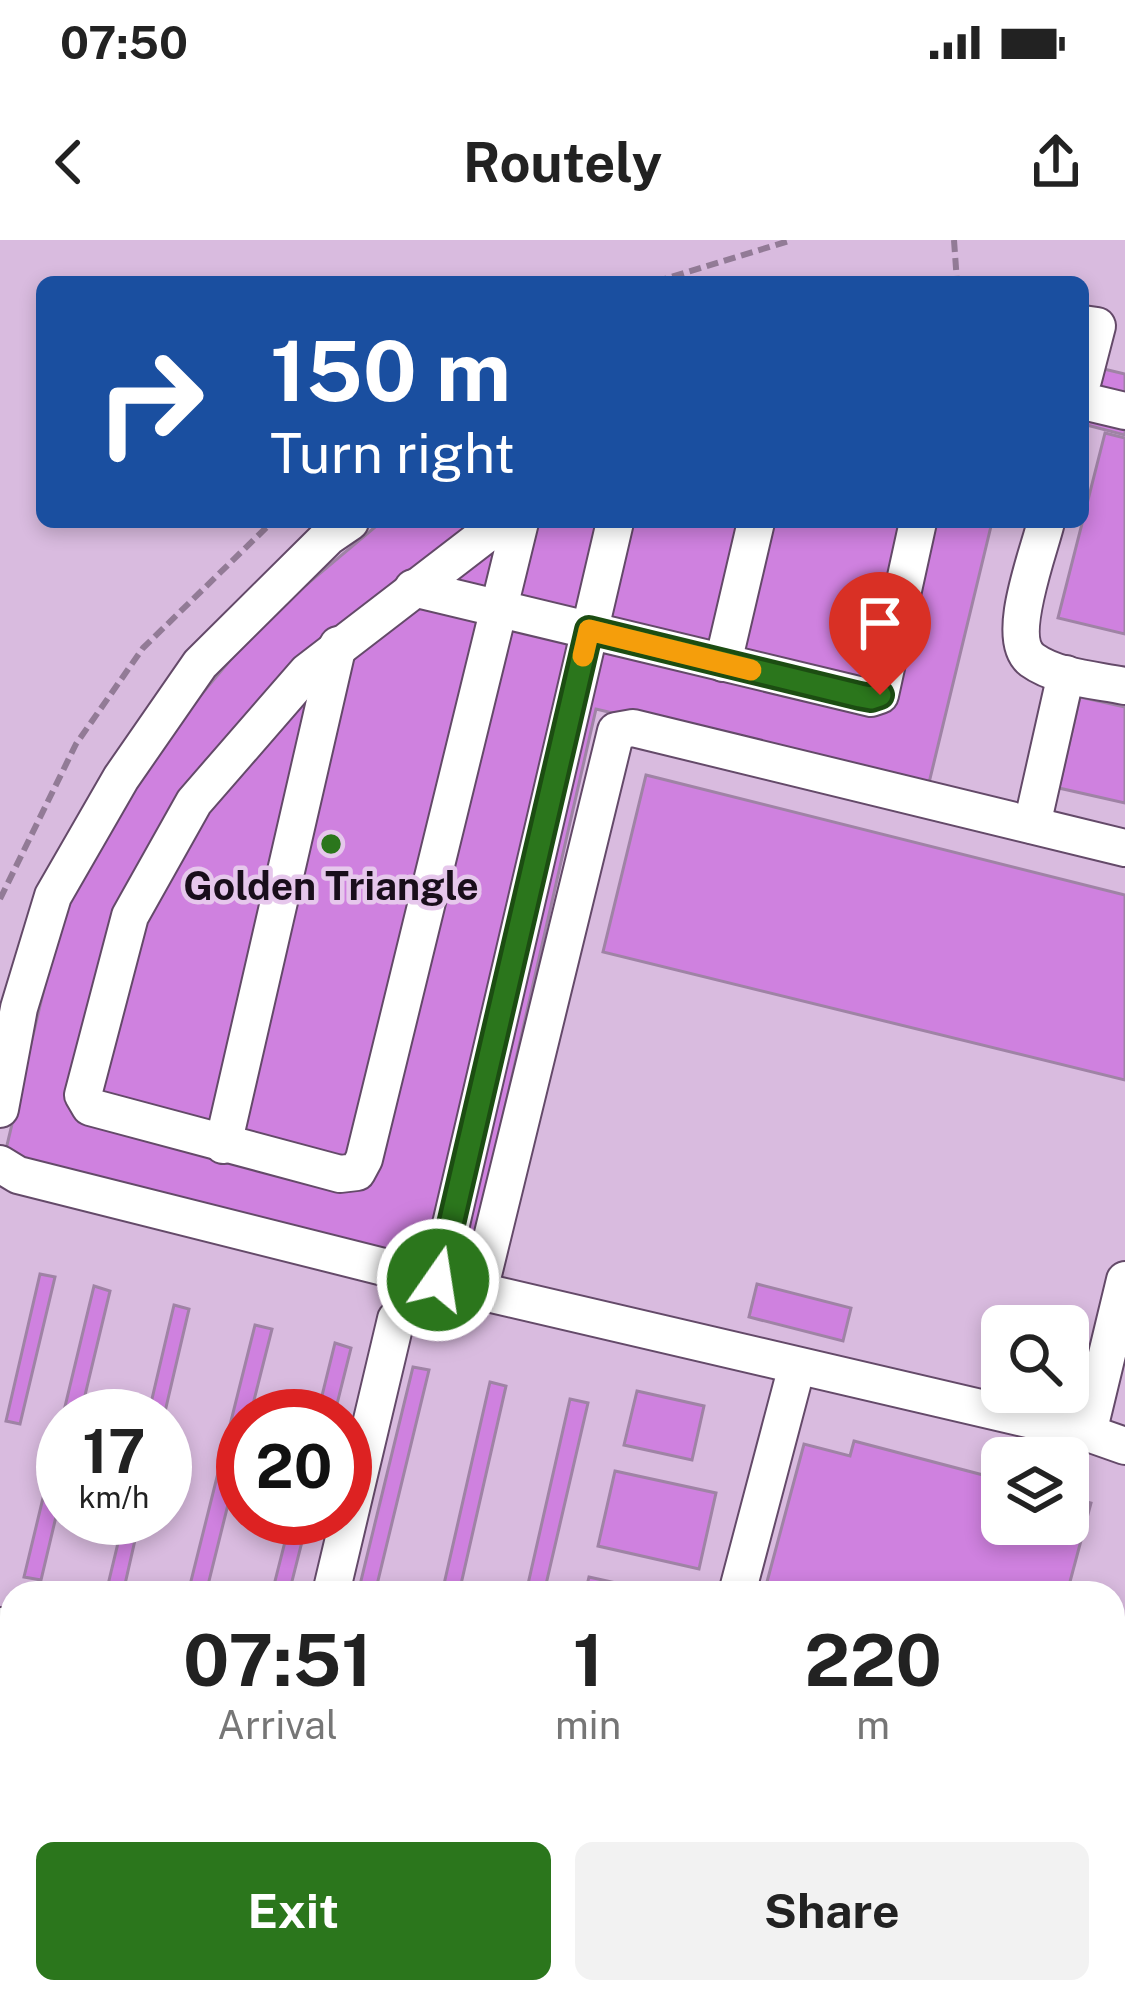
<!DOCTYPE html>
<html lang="en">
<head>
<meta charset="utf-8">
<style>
	:root { --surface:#fff; --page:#f2f2f2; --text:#222; --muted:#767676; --accent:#2b761c }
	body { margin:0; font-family:"Public Sans",sans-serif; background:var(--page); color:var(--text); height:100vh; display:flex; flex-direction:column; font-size:45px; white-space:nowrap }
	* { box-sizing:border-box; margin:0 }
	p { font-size:39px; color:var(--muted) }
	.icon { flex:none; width:66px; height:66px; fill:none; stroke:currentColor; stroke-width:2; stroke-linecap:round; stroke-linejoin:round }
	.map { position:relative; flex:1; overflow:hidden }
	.drawer { position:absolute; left:0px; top:1341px; width:1125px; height:423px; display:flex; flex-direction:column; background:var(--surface); border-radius:36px 36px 0 0; box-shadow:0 6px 18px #0003 }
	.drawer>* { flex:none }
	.hud { position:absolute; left:36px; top:36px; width:1053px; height:252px; border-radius:18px; box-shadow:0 6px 18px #0003; background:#1a4fa0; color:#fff; overflow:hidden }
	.tools { position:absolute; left:981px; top:1065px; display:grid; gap:24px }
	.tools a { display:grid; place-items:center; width:108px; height:108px; border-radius:18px; background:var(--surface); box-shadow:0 6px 18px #0003; font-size:60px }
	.speed { position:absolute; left:36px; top:1149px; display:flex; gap:24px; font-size:60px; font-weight:700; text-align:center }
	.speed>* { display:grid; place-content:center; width:156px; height:156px; border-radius:50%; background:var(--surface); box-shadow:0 6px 18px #0003; line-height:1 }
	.speed small { font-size:30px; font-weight:400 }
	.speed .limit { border:18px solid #d22; background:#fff; color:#111 }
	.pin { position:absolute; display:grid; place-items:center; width:102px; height:102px; color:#fff; margin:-123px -51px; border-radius:50% 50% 50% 0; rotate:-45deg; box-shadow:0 0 12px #0007 }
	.pin .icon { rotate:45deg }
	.me { position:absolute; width:132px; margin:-66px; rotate:13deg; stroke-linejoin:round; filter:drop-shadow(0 0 9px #0008) }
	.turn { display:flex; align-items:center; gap:42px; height:252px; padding:0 36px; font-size:54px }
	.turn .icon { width:156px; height:156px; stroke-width:2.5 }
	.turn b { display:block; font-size:84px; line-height:102px }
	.eta { display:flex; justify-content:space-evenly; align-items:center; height:204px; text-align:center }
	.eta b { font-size:72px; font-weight:700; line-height:84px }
	.button { display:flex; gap:24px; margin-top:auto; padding:24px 36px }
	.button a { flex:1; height:138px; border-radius:18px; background:var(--accent); color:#fff; font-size:48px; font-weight:700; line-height:138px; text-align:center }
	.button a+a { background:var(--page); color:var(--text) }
	.status { display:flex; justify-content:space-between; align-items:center; height:84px; padding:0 60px; background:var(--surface); direction:ltr }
	.status svg { height:33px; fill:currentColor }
	header { display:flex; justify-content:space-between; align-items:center; height:156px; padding:0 36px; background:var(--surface); font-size:54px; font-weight:700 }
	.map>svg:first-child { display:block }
</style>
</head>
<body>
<div class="status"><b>07:50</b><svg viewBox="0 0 49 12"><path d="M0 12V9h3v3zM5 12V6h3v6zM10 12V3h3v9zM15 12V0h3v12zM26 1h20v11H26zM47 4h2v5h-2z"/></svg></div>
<header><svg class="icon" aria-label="back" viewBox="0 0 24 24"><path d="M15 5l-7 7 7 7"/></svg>Routely<svg class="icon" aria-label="share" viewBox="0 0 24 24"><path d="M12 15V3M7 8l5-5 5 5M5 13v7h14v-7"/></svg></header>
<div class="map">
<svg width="1125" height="1763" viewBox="0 0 1125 1763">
	<rect width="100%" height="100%" fill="#d9bbdf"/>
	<g fill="#cf81df" stroke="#9f83a5" stroke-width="3">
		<polygon points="1083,124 1125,134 1125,195 1083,184"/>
		<polygon points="1105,193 1125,198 1125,394 1058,378"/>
		<polygon points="381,282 992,282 928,547 596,469 468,1029 4,918 65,660 147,519 263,381"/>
		<polygon points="1080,457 1125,467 1125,563 1059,548"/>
		<polygon points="646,535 1125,655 1125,840 603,712"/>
		<polygon points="40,1034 55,1037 20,1184 6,1181"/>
		<polygon points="757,1044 851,1068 843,1101 749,1077"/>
		<polygon points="94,1046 110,1051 80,1176 63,1176 63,1247 41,1340 24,1337"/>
		<polygon points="174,1065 189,1069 164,1176 148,1176"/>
		<polygon points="255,1085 272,1089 250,1176 243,1176 243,1204 206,1353 188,1353"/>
		<polygon points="335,1103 351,1108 334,1176 317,1176"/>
		<polygon points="413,1127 429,1130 375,1353 358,1353"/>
		<polygon points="490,1142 506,1146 459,1353 442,1353"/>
		<polygon points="637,1151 704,1166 692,1220 624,1205"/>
		<polygon points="570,1159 588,1163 544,1353 526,1353"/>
		<polygon points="854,1201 1002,1240 1002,1284 1068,1284 1068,1257 1091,1263 1067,1353 764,1353 804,1204 850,1216"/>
		<polygon points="615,1231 716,1253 699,1329 598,1306"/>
		<polygon points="124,1278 140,1278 123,1353 106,1353"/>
		<polygon points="291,1278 308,1278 289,1353 272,1353"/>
		<polygon points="589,1337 661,1353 585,1353"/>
		<polygon points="82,1752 147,1752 145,1763 80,1763"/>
		<polygon points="216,1752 265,1752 262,1763 214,1763"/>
	</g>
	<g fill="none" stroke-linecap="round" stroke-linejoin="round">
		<defs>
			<g id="minor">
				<polyline points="1083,84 1097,86 1083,140"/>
				<polyline points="1083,161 1125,171"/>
				<polyline points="502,282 307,432 194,562 130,676 83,855 90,867 340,934 357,932 364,919 520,282"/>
				<path d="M1046 282C1039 312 1004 399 1032 420 1057 438 1096 440 1125 446"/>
				<polyline points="413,348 871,458 880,455 918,282"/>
				<polyline points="723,423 756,282"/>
				<polyline points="1032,585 1066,434"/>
				<polyline points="0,869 19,768 53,656 121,538 200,424 328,297 350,282"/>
				<polyline points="223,905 338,405"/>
				<polyline points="0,924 18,935 479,1051 1088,1193 1125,1206"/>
				<polyline points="438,1040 615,282"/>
				<polyline points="479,1051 616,491 633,488 1125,608"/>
				<polyline points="1088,1193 1125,1040"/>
				<polyline points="331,1353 396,1079"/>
				<polyline points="737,1353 797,1126"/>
				<polyline points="0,1386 12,1413"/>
				<polyline points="1113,1709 1125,1713"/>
				<polyline points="179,1763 181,1752"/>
				<polyline points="335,1763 337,1752"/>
			</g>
		</defs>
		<use href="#minor" stroke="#644a69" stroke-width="40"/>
		<g stroke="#927b96" stroke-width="6" stroke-dasharray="12 6" stroke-linecap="butt">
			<polyline points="954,0 957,42"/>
			<polyline points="655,42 792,0"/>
			<polyline points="0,659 76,504 143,408 272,282"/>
		</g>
		<use href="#minor" stroke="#fff" stroke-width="36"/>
	</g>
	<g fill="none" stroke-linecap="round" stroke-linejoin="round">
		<defs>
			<polyline id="route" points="438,1040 589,390 860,456 871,458 880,455"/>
		</defs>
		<use href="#route" stroke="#1c4d12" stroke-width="30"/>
		<use href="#route" stroke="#2b761c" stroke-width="21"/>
		<polyline stroke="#f59e0b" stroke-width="21" points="583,416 589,390 751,430"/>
	</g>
	<circle fill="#2b761c" stroke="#e6c7ec" stroke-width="4.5" cx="331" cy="604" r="12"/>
	<g text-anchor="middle" stroke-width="9" stroke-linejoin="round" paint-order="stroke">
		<g font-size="39" font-weight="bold" fill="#190e1b" stroke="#e6c7ec">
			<text x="331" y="660">Golden Triangle</text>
		</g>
	</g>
</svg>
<div class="tools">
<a><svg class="icon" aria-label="search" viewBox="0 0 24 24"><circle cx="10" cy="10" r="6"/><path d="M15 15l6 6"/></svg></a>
<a><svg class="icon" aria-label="layers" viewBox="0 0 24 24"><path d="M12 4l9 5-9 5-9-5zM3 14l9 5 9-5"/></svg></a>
</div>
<div class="speed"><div>17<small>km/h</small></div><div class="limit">20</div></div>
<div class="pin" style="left:880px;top:455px;background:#d93025"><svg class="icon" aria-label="arrive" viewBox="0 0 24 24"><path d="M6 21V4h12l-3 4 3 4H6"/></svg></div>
<svg class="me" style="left:438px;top:1040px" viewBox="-20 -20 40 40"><circle r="17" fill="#2b761c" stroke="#fff" stroke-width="3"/><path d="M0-11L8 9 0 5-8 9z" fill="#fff"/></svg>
<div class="hud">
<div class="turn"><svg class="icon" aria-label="right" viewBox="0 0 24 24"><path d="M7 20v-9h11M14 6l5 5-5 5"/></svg><div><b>150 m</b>Turn right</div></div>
</div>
<section class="drawer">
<div class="eta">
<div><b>07:51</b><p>Arrival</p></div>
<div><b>1</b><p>min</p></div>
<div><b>220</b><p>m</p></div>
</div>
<div class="button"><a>Exit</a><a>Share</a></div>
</section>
</div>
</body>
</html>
